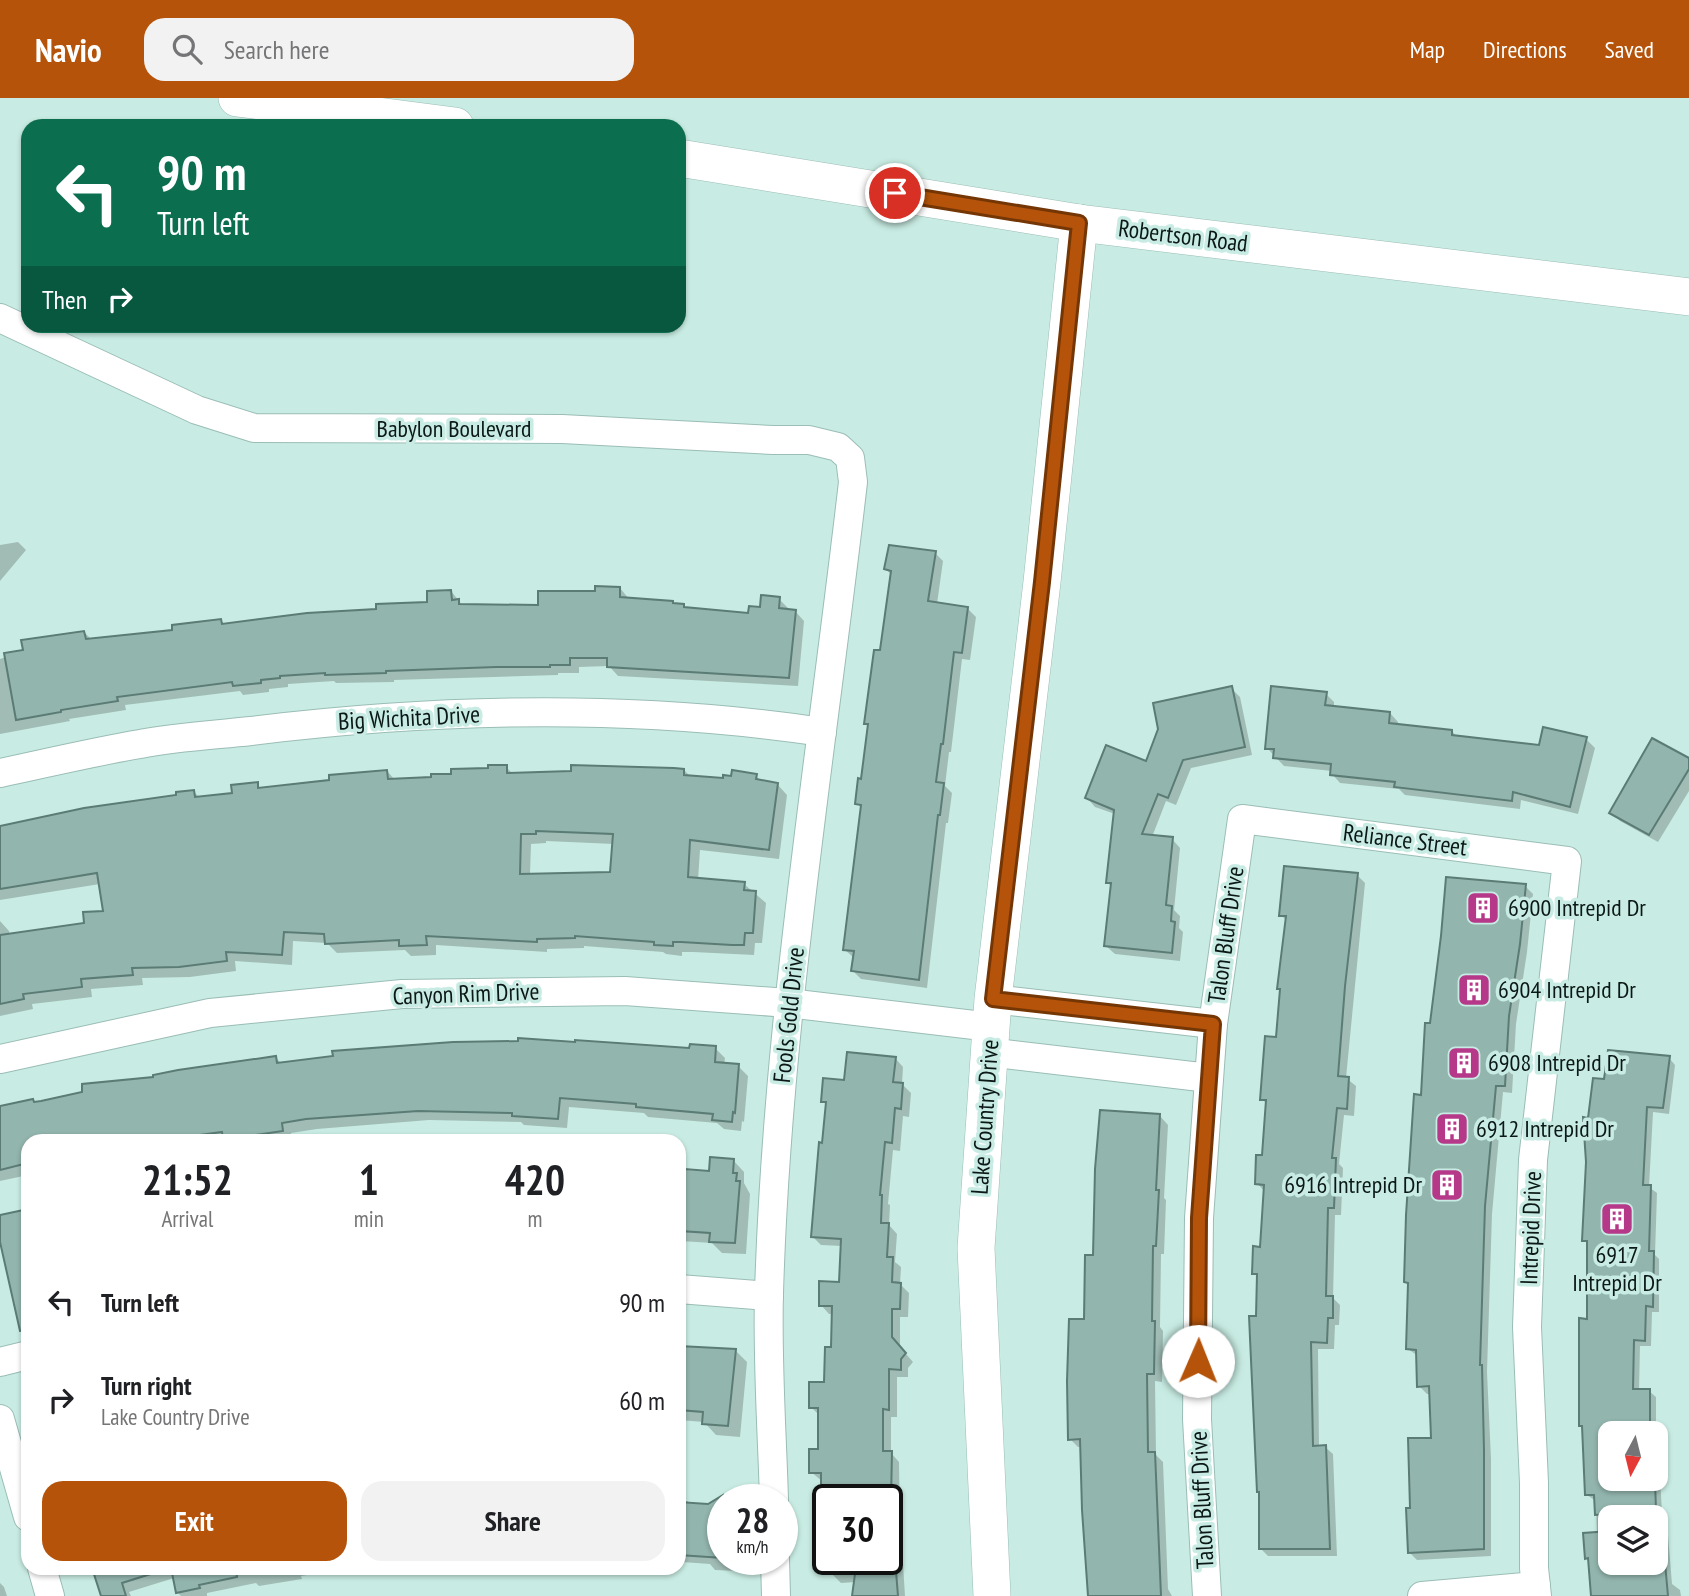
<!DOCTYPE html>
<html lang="en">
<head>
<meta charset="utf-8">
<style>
	:root { --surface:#fff; --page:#f2f2f2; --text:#202124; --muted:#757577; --accent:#b45309 }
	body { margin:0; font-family:"PT Sans Narrow",sans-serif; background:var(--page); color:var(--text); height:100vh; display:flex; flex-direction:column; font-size:26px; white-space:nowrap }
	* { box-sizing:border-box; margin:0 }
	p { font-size:23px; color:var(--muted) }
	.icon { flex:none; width:38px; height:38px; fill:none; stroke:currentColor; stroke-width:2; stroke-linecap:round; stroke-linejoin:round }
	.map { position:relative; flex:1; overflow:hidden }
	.details { position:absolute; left:21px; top:1036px; width:665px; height:441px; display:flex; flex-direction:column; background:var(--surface); border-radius:21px; box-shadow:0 2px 5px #0004 }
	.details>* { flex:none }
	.hud { position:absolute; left:21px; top:21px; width:665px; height:214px; border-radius:21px; box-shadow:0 2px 5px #0004; background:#0b6e4f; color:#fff; overflow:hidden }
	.needle { width:46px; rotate:187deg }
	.buttons { position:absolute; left:1598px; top:1323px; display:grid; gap:14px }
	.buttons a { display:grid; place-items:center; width:70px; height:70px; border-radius:14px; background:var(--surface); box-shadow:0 2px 5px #0004; font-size:35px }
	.speed { position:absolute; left:707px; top:1386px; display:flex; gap:14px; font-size:35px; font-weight:700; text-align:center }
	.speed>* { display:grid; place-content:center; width:91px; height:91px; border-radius:50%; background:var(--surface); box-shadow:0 2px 5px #0004; line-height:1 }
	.speed small { font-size:18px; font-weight:400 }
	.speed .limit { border:4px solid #111; border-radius:10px; background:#fff; color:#111 }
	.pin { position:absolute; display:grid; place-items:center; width:60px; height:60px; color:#fff; margin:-30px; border:4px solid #fff; border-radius:50%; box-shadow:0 2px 7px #0007 }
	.me { position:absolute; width:77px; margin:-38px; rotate:1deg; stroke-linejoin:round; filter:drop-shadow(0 0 5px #0008) }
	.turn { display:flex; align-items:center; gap:24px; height:147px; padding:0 21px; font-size:32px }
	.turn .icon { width:91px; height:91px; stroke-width:2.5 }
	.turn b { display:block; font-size:49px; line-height:60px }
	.then { display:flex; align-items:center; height:66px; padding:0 21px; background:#0003; gap:14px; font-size:26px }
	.eta { display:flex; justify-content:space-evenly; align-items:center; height:119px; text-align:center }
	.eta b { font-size:42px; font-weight:600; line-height:49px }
	.action { display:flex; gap:14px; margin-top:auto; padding:14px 21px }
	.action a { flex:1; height:80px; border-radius:21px; background:var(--accent); color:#fff; font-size:28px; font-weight:600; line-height:80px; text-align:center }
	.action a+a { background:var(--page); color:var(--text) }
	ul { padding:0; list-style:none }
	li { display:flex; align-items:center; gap:21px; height:98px; padding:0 21px }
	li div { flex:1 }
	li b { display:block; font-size:26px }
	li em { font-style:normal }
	header { display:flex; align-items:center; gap:42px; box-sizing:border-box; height:98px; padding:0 35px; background:var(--accent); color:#fff }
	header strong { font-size:33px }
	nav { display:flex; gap:38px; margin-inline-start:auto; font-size:24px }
	.search { width:490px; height:63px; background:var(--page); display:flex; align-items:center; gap:18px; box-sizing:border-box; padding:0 24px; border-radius:21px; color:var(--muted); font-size:26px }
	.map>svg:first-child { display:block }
</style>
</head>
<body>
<header>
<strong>Navio</strong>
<div class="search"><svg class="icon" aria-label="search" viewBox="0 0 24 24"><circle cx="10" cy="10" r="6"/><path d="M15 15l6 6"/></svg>Search here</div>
<nav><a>Map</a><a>Directions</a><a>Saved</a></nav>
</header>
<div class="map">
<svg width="1689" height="1498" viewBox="0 0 1689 1498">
	<rect width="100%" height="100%" fill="#c8ece3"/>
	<g fill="#0003" fill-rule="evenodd">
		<polygon points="18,444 26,452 0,483 0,447"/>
		<polygon points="935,455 943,463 937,506 967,510 976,519 970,562 962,561 951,654 949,654 945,688 952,695 948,725 946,725 927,890 861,881 853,873 854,860 844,851 862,711 857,705 863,683 869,629 866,625 882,554 892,477 886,471"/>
		<polygon points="620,490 629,501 683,507 687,511 749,517 779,501 788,510 788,513 795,513 804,523 798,588 618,578 609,568 579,569 579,575 558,575 558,577 394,582 394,584 336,585 334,583 288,586 288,589 269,591 269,594 243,597 240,593 125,607 126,612 69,621 70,623 0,636 0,561 84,534 92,542 174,533 221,523 225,527 378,513 429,505 451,493 463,508 540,509"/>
		<polygon points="1231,590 1240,599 1252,657 1191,670 1176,707 1166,703 1152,739 1172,741 1180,750 1174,812 1180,818 1179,830 1183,834 1180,863 1115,856 1106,848 1112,789 1107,784 1115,716 1095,709 1087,700 1147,665"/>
		<polygon points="1326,596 1334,604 1334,609 1390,615 1398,624 1398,628 1452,633 1458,640 1540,649 1586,641 1595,650 1578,716 1521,702 1520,711 1405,697 1399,691 1340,685 1332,676 1332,673 1284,668 1267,650"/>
		<polygon points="1689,662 1689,693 1658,744 1620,723 1612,714"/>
		<path d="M506 669 513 676 684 672 691 679 724 681 756 678 762 684 777 686 787 697 779 761 700 752 698 782 744 786 766 805 762 845H755L754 857 693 854H682V858L666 856 663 854 584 848V850L547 851V854L436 847V857L411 858 405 852 337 855 327 845 293 843 292 867 235 863 236 873 190 879 142 880 143 887 91 891 92 899 32 906 33 911 0 918V823L9 833 10 837 86 827 105 814 100 786 0 802V730L194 694 200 700 234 696 257 686 262 692 331 683 387 673 395 682 453 678ZM546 743 614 746 612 776 530 777 531 746 546 745Z"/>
		<polygon points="1357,777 1365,785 1346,980 1356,988 1354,1018 1344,1017 1339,1066 1343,1070 1341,1117 1335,1117 1333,1200 1340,1207 1339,1227 1335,1227 1334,1251 1318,1251 1319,1349 1325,1349 1333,1356 1337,1458 1268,1458 1260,1450 1260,1395 1258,1393 1259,1180 1254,1175 1261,1151 1264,1093 1257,1085 1263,1059 1268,1007 1262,1001 1278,941 1282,894 1278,890 1287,823 1281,817"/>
		<polygon points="1525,788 1533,796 1527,854 1516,926 1512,995 1503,994 1492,1116 1487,1274 1491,1361 1491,1458 1417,1462 1410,1455 1412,1411 1432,1341 1431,1296 1427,1296 1419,1288 1418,1258 1408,1251 1409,1188 1406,1184 1423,999 1432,927"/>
		<polygon points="715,950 725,960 724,967 738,968 748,978 744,1024 742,1023 741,1033 724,1031 717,1025 648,1019 644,1015 569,1009 567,1030 524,1027 521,1024 429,1022 317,1031 291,1035 292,1043 28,1043 28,1077 0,1083 0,1010 35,1005 155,981 276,960 282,966"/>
		<polygon points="895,960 903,969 902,986 911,995 909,1019 903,1018 900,1053 893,1052 888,1106 890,1107 889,1127 897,1136 895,1164 901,1169 900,1186 909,1195 908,1219 900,1219 900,1249 913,1264 908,1270 908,1279 897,1279 897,1319 891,1319 891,1355 899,1364 900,1437 888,1452 903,1466 905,1498 853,1498 856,1484 841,1485 833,1477 832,1461 887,1461 887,1402 828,1402 828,1414 823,1409 822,1383 811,1374 820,1353 820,1318 811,1309 826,1285 833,1251 834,1216 829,1216 821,1207 841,1186 842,1148 821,1147 812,1138 827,1008 823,1003 846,984"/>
		<path d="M1669 960 1675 967 1669 1016 1653 1014 1649 1089 1657 1095 1655 1157 1659 1161V1214H1652L1651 1248H1640L1639 1293H1649L1656 1299V1360L1659 1363 1663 1431 1668 1437 1672 1486 1680 1492 1681 1498H1593L1590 1463 1587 1460 1597 1436 1596 1403 1587 1397 1584 1330 1581 1327 1588 1222 1589 1147 1584 1142 1590 1022 1606 983ZM1610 1335H1656V1381H1610ZM1610 1419H1656V1465H1610Z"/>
		<polygon points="1160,1018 1168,1027 1164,1100 1166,1102 1164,1156 1161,1156 1160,1229 1163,1233 1162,1284 1155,1283 1156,1357 1163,1364 1168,1491 1172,1498 1091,1498 1082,1349 1078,1349 1070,1341 1095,1159"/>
		<polygon points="733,1062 744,1074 744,1085 750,1096 746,1156 722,1155 712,1145 681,1143 679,1152 679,1070 681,1073 711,1075"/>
		<polygon points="679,1250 735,1252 747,1264 740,1339 716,1337 704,1324 679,1322"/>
		<polygon points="679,1403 687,1403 691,1407 723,1406 723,1461 737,1461 736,1473 715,1472 710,1466 682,1464 679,1462"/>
		<polygon points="94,1470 306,1470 307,1477 301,1478 302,1481 259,1488 256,1485 207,1495 207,1498 181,1498 177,1494 174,1480 129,1494 131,1498 103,1498"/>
		<polygon points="0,1485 4,1489 7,1498 0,1498"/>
	</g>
	<g fill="#92b5ad" stroke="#5b7c75" stroke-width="2" fill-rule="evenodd">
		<polygon points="889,447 936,453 928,503 968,509 962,555 954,554 943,646 941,646 936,684 944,685 940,717 938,717 919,882 851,873 854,853 843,852 861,707 855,706 858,680 861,681 868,626 864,626 874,552 880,552 891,473 884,471"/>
		<polygon points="595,488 620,489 620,499 673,503 673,505 684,506 684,509 748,515 749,508 760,509 761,497 780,499 779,510 796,512 789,580 607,569 607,560 570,560 570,567 550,567 550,569 496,569 386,573 386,575 325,577 325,575 280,578 280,580 261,582 261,585 233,588 232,584 117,599 118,603 61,612 61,614 16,622 4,555 23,552 21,542 84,533 86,541 172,532 172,527 221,521 222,526 307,515 376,511 376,506 427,504 427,493 451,492 452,502 459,501 459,506 538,507 538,493 595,493"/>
		<polygon points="1232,588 1245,649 1183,662 1168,700 1158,696 1142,736 1173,739 1166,807 1172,808 1171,823 1175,824 1172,855 1104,848 1111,785 1106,785 1114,712 1085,700 1106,647 1146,663 1158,631 1153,605"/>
		<polygon points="1271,588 1327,594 1325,607 1390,614 1389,625 1452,632 1452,637 1539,647 1543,629 1587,639 1570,709 1513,694 1512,703 1394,689 1395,684 1330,677 1331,666 1273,660 1274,651 1265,651"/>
		<polygon points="1652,640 1689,660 1689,671 1649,737 1609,715"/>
		<path d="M488 667H507V675L571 673V667L674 670 684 671V677L723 680V677L731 678 732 672 757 676 756 681 778 685 769 752 690 742 688 779 745 784 744 792 756 793 753 835H745L744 847H732L681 844H673V848L654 847V844L575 838V840L537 841V844L426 838 427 847 399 848V842L325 846 324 836 284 834 282 857 226 854 227 863 179 869 132 870 133 877 81 881 82 889 23 896 24 901 0 906V837L84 825 83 814 103 813 97 775 0 791V728L84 710 176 697V694L194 692 195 699 232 695 231 687 258 684V690L329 682V677L387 672 388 681 431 679V676H451V671L488 670ZM536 733 613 736 610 774 520 776 521 736H536Z"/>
		<polygon points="1284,768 1358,775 1345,888 1338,978 1349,979 1347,1011 1337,1010 1332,1060 1336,1060 1334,1110 1328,1110 1326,1198 1333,1198 1333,1220 1328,1220 1327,1245 1311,1244 1313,1348 1326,1347 1330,1451 1259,1451 1259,1394 1257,1394 1249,1218 1256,1218 1257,1176 1252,1176 1253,1148 1260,1149 1264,1087 1255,1086 1256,1057 1262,1057 1266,1002 1260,1002 1265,938 1276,939 1280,891 1277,891 1286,818 1279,818"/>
		<polygon points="1446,779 1526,786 1520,846 1509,918 1505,988 1496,988 1485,1108 1480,1267 1482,1267 1484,1352 1484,1451 1408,1455 1406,1410 1410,1410 1408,1340 1431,1340 1429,1288 1417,1289 1416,1252 1406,1251 1408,1185 1404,1184 1406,1117 1414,996 1421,997 1425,925 1430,925 1441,838"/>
		<polygon points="518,940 575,944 575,942 689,950 690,946 716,948 715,964 739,966 735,1015 733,1014 732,1024 712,1022 713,1016 636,1009 636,1006 560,1000 558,1021 512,1018 512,1015 418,1013 306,1021 282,1025 283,1033 223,1042 222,1034 185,1039 185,1043 28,1043 28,1065 0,1072 0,1008 33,1001 34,1004 41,1003 82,994 82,986 153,979 153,977 178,972 276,958 277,965 333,958 332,953 453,944 518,943"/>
		<polygon points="1608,952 1670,958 1663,1010 1647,1009 1643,1087 1651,1087 1649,1153 1654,1153 1653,1209 1646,1208 1645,1243 1634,1242 1633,1291 1650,1291 1650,1335 1610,1335 1610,1381 1655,1381 1656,1413 1595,1417 1594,1397 1585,1397 1582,1328 1579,1328 1579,1220 1587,1221 1587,1143 1582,1143 1586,1064 1583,1019 1588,1020 1593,980 1604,981"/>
		<polygon points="847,954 896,959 893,984 903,985 901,1011 895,1010 892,1045 885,1044 880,1097 882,1097 881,1125 889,1125 887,1159 893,1159 892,1184 901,1185 900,1211 892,1211 892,1239 906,1255 901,1261 901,1272 889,1271 889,1312 883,1311 883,1353 892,1353 891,1402 821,1402 821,1375 809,1375 809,1351 818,1351 818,1310 809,1310 809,1284 824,1284 825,1249 831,1249 832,1208 819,1208 819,1183 839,1184 841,1141 811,1139 819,1044 822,1045 826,1004 821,1004 823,980 844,982"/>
		<polygon points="1100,1012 1160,1016 1156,1092 1159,1092 1156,1148 1153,1148 1152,1223 1155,1223 1154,1276 1147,1276 1148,1354 1155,1354 1161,1498 1088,1498 1082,1412 1080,1341 1068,1342 1067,1283 1069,1221 1084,1221 1085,1157 1093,1157 1095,1071"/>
		<polygon points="710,1059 734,1061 733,1075 737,1075 736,1083 740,1083 735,1145 709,1144 710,1135 680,1133 685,1071 709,1073"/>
		<polygon points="28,1111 28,1232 20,1233 0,1144 0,1117"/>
		<polygon points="679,1248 736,1251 728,1328 702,1326 703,1314 679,1312"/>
		<polygon points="723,1397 723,1460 679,1457 679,1404 708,1406"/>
		<polygon points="1610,1433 1610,1465 1665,1465 1668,1498 1591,1498 1588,1460 1585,1461 1583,1435"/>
		<polygon points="857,1461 895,1461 898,1498 852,1498"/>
		<polygon points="92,1470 156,1470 157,1474 122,1485 126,1498 101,1498"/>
		<polygon points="171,1470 236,1470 237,1479 199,1487 200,1490 176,1495"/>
	</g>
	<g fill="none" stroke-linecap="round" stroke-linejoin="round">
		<defs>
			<g id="minor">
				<path d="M0 220 197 312 254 330 562 331 773 342H809L838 349 850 360 853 384C822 654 777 923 769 1195 767 1264 772 1333 774 1402"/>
				<path d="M0 675C47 665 93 654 140 646 176 639 214 637 251 633 439 610 634 606 822 634"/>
				<polyline points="993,901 1213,926"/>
				<polyline points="988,954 1209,980"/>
				<polyline points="0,961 210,915 402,896 625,893 788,905 991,929"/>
				<polyline points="679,1191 769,1198"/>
				<polyline points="0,1264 28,1257"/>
				<polyline points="0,1321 28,1419"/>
				<polyline points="775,1461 776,1498"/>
				<polyline points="42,1470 50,1498"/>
				<polyline points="1207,1498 1197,1321 1199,1120 1213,926 1242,721 1567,763 1533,1062 1527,1229 1534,1385 1534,1470 1537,1498"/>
				<polyline points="1422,1498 1536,1488"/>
			</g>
			<g id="tertiary">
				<polyline points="237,0 455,28"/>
				<polyline points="679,60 1079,125 1689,199"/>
				<polyline points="992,1498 976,1150 993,901 1042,484 1079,125"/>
			</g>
		</defs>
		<use href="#minor" stroke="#9abdb5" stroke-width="30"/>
		<use href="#tertiary" stroke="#9abdb5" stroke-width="38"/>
		<use href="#minor" stroke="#fff" stroke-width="28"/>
		<use href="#tertiary" stroke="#fff" stroke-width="37"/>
	</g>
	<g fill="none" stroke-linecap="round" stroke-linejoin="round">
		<defs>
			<polyline id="route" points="895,95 1079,125 1042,484 993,901 1213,926 1199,1120 1198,1263"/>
		</defs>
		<use href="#route" stroke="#753606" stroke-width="18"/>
		<use href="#route" stroke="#b45309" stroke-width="12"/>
	</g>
	<defs>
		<symbol id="building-square" viewBox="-11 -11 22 22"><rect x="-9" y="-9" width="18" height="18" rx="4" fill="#b63989" stroke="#c8ece3"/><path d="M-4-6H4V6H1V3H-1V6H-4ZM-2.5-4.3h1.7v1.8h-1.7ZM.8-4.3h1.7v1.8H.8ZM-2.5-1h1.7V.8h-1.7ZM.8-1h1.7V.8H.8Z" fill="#fff"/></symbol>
	</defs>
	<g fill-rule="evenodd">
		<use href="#building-square" x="1464" y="791" width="38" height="38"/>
		<use href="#building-square" x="1455" y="873" width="38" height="38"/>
		<use href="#building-square" x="1445" y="946" width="38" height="38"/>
		<use href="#building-square" x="1433" y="1012" width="38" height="38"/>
		<use href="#building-square" x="1428" y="1068" width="38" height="38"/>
		<use href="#building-square" x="1598" y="1102" width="38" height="38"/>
	</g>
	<g text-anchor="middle" stroke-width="7" stroke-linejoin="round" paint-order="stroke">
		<g font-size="24" fill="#0b1815" stroke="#c8ece3">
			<text transform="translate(1183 138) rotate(7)" y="8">Robertson Road</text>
			<text x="454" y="339">Babylon Boulevard</text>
			<text transform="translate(409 620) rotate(-3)" y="8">Big Wichita Drive</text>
			<text transform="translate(1405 742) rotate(7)" y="8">Reliance Street</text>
			<text transform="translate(1226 837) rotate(-82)" y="8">Talon Bluff Drive</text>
			<text transform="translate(466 896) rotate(-2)" y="8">Canyon Rim Drive</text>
			<text transform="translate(789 917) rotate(-84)" y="8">Fools Gold Drive</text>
			<text transform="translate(985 1019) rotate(-86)" y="8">Lake Country Drive</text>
			<text transform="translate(1531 1130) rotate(-88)" y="8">Intrepid Drive</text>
			<text transform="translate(1202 1402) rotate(-93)" y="8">Talon Bluff Drive</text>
		</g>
		<g font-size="24" fill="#0b1815" stroke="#c8ece3" text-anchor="start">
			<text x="1508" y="818">6900 Intrepid Dr</text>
			<text x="1498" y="900">6904 Intrepid Dr</text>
			<text x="1488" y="973">6908 Intrepid Dr</text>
			<text x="1476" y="1039">6912 Intrepid Dr</text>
			<text x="1422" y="1095" text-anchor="end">6916 Intrepid Dr</text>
			<text x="1617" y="1165" text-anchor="middle">6917<tspan x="1617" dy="28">Intrepid Dr</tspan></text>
		</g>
	</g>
</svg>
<div class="buttons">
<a><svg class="needle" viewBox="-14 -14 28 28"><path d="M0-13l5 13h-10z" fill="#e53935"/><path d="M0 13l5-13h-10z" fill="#757577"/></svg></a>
<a><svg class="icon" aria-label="layers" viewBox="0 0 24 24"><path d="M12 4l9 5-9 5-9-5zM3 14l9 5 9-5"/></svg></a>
</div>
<div class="speed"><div>28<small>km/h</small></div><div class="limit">30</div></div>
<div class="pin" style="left:895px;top:95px;background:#d93025"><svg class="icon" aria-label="arrive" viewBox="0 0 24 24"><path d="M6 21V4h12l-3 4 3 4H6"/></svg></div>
<svg class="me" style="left:1198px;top:1263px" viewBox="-20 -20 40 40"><circle r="19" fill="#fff"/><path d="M0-13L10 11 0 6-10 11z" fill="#b45309"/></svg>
<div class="hud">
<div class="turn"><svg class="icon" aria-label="left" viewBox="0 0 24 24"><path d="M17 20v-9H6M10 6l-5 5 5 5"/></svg><div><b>90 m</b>Turn left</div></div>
<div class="then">Then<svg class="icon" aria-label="right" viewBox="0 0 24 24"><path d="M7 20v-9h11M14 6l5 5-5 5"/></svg></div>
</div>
<section class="details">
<div class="eta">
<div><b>21:52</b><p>Arrival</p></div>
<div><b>1</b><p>min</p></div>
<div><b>420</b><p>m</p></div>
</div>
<ul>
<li><svg class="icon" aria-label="left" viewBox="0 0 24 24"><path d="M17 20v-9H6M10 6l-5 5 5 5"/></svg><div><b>Turn left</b></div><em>90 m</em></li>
<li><svg class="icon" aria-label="right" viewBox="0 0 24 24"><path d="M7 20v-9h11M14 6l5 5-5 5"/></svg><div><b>Turn right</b><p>Lake Country Drive</p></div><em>60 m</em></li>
</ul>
<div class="action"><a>Exit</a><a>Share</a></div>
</section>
</div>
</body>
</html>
